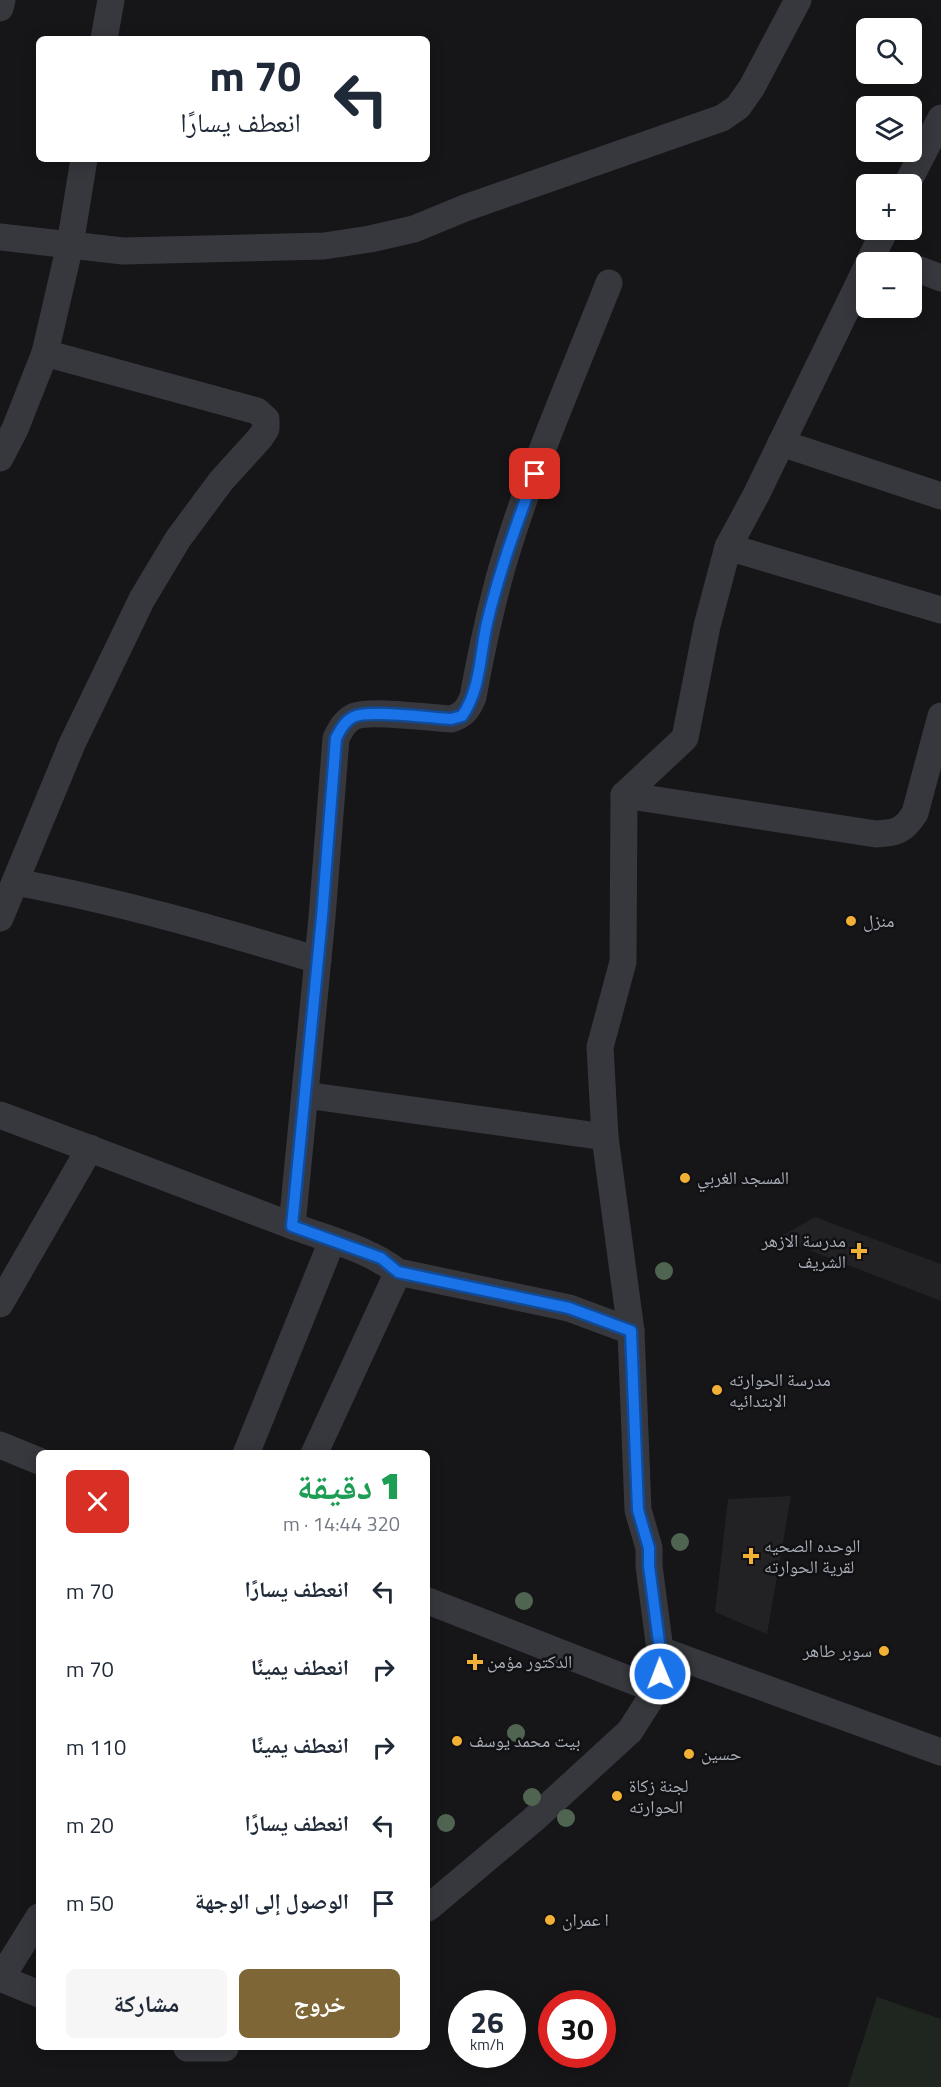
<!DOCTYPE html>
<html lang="ar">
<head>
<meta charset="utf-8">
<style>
	:root { --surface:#fff; --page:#f6f6f7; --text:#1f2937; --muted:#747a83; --accent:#7e6636 }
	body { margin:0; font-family:"Titillium Web","Noto Naskh Arabic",sans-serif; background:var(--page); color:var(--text); direction:rtl; height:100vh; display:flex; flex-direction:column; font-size:22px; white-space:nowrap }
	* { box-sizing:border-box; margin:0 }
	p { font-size:20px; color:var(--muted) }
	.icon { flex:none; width:33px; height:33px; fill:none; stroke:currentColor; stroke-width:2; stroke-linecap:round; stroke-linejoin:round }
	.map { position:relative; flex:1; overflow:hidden; direction:ltr }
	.drawer { position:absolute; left:36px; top:1450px; width:394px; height:600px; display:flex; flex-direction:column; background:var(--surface); border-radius:9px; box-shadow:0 3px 15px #0003; direction:rtl }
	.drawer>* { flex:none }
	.hud { position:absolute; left:36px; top:36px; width:394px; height:126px; border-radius:9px; box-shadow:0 3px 15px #0003; direction:rtl; background:#fff; color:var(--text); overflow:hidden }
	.fabs { position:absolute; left:856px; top:18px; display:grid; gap:12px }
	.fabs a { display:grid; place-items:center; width:66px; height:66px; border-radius:9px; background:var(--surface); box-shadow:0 3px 15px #0003; font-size:30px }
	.speed { position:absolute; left:448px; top:1990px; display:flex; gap:12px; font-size:30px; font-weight:700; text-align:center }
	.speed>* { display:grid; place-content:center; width:78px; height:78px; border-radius:50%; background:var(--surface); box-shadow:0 3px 15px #0003; line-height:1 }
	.speed small { font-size:15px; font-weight:400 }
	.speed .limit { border:9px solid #d22; background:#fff; color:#111 }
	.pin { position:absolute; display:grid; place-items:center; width:51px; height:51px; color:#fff; margin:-26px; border-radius:12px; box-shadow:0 3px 9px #0006 }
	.me { position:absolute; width:66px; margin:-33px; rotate:359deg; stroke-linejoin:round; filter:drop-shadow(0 0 4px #0008) }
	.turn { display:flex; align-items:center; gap:21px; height:126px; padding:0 30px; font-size:27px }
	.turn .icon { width:78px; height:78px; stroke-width:2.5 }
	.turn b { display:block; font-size:42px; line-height:51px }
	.round { display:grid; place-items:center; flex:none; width:63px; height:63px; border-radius:9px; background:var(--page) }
	.summary { display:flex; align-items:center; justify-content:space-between; height:102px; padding:0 30px }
	h1 { font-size:36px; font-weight:800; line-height:45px; color:#1e9e55 }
	.primary-button { display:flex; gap:12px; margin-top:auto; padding:12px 30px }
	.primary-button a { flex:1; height:69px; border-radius:9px; background:var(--accent); color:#fff; font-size:24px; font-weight:800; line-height:69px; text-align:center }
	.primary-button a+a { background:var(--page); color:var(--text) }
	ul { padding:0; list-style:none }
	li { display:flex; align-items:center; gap:18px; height:78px; padding:0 30px }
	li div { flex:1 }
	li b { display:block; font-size:22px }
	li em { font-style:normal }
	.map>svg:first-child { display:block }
</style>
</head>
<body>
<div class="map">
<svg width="941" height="2087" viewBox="0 0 941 2087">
	<rect width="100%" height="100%" fill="#161618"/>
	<g fill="#222225">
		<polygon points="815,1217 941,1264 941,1301 778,1238"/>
		<polygon points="791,1496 767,1634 715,1612 728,1499"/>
	</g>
	<polygon fill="#1e261f" points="877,1997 941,2019 941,2087 848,2087"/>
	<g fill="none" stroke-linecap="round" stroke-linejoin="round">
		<g stroke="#37383d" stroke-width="27">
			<polyline points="0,8 2,0"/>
			<polyline points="104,39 111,0"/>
			<polyline points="907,184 941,118"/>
			<polyline points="0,237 123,251 324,246 370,239 414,229 465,208 722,118 738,107 752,87 798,0"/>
			<polyline points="869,262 885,230"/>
			<polyline points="912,267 941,278"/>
			<polyline points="781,443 941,496"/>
			<polyline points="0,458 15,429 45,353 70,245 84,159"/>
			<polyline points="728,547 941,610"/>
			<path d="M624 795 876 834C896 833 904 831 915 813L941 716"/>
			<path d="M15 882C118 901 218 930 318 960"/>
			<polyline points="0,918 72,744 142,599 178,539 221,481 260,438 266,429 266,419 257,411 45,353"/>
			<polyline points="305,1095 605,1137"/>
			<path d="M0 1115C97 1151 193 1188 290 1225 326 1239 367 1248 398 1272L569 1308 631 1331"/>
			<path d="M292 1226 322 917 336 738C341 729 344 722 353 717 367 709 432 718 451 719 464 715 468 709 473 697 482 648 492 599 507 551 535 460 574 372 609 283"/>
			<polyline points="0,1304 90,1148"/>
			<polyline points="0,1445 39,1461"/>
			<polyline points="246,1454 332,1241"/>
			<polyline points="314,1454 398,1272"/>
			<polyline points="428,1601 656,1690"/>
			<polyline points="660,1650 941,1752"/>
			<polyline points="428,1908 534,1819 630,1731 656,1690 660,1674 660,1650 649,1566 649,1548 638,1510 631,1331 605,1137 600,1047 623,962 624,795 685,738 707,626 728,547 756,495 867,267"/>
			<polyline points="0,1978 39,1994"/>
			<polyline points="1,1978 39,1917"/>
			<polyline points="187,2048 225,2048"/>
		</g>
	</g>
	<g fill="#506452">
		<circle cx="664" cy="1271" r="9"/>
		<circle cx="680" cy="1542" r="9"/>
		<circle cx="524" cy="1601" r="9"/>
		<circle cx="516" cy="1733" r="9"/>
		<circle cx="532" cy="1797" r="9"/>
		<circle cx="566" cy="1818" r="9"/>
		<circle cx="446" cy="1823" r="9"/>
	</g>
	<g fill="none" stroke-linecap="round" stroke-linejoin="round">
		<defs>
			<path id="route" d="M535 474C517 523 499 572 487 623 480 653 481 689 462 716L451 719C432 718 367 709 353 717 344 722 341 729 336 738L322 917 292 1226 381 1258 398 1272 569 1308 631 1331 638 1510 649 1548V1566L660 1650V1674"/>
		</defs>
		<use href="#route" stroke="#114b97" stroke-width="15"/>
		<use href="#route" stroke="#1a73e8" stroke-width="10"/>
	</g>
	<g fill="#f2b134" stroke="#111113" stroke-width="2">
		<circle cx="851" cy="921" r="6"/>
		<circle cx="685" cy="1178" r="6"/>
		<path d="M856 1242h6v6h6v6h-6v6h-6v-6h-6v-6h6z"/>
		<circle cx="717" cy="1390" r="6"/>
		<path d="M748 1547h6v6h6v6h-6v6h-6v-6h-6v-6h6z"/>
		<circle cx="884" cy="1651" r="6"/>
		<path d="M472 1653h6v6h6v6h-6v6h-6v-6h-6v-6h6z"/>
		<circle cx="457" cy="1741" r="6"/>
		<circle cx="689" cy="1754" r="6"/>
		<circle cx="617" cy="1796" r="6"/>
		<circle cx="550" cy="1920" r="6"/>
	</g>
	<g text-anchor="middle" stroke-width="5" stroke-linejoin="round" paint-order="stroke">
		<g font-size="18" fill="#a8adb8" stroke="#111113" text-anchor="start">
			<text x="863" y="927">منزل</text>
			<text x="697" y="1184">المسجد الغربي</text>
			<text x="846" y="1247" text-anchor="end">مدرسة الازهر<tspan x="846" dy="21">الشريف</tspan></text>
			<text x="729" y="1386">مدرسة الحوارته<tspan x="729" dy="21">الابتدائيه</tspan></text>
			<text x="764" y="1552">الوحده الصحيه<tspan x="764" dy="21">لقرية الحوارته</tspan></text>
			<text x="872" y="1657" text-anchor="end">سوبر طاهر</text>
			<text x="487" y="1668">الدكتور مؤمن</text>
			<text x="469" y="1747">بيت محمد يوسف</text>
			<text x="701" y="1760">حسين</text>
			<text x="629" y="1792">لجنة زكاة<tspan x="629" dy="21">الحوارته</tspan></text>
			<text x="562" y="1926">ا عمران</text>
		</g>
	</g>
</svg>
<div class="fabs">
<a><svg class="icon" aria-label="search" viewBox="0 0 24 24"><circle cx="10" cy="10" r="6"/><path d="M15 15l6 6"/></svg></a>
<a><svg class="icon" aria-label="layers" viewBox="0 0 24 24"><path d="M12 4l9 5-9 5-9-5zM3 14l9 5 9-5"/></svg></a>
<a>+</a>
<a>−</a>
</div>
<div class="speed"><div>26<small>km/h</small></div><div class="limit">30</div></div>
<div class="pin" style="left:535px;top:474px;background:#d93025"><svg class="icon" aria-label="arrive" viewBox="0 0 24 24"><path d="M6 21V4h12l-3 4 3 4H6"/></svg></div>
<svg class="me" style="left:660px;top:1674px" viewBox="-20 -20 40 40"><circle r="17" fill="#1a73e8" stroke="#fff" stroke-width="3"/><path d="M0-11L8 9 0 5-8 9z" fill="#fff"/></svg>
<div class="hud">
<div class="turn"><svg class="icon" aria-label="left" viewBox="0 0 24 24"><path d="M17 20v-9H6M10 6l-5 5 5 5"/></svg><div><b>70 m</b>انعطف يسارًا</div></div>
</div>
<section class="drawer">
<div class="summary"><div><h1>1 دقيقة</h1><p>320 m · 14:44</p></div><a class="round" style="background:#d93025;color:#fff"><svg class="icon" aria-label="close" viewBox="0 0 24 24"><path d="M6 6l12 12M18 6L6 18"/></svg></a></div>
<ul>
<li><svg class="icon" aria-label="left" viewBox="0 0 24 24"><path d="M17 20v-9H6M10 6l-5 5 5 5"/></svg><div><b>انعطف يسارًا</b></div><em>70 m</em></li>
<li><svg class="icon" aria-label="right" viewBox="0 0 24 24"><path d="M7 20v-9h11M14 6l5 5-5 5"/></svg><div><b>انعطف يمينًا</b></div><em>70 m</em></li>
<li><svg class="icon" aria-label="right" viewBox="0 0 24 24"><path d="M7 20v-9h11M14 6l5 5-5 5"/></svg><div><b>انعطف يمينًا</b></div><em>110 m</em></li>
<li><svg class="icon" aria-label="left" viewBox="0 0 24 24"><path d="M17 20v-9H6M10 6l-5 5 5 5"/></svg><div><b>انعطف يسارًا</b></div><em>20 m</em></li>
<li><svg class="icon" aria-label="arrive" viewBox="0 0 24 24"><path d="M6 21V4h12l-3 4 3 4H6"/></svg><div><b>الوصول إلى الوجهة</b></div><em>50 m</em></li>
</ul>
<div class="primary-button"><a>خروج</a><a>مشاركة</a></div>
</section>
</div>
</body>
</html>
